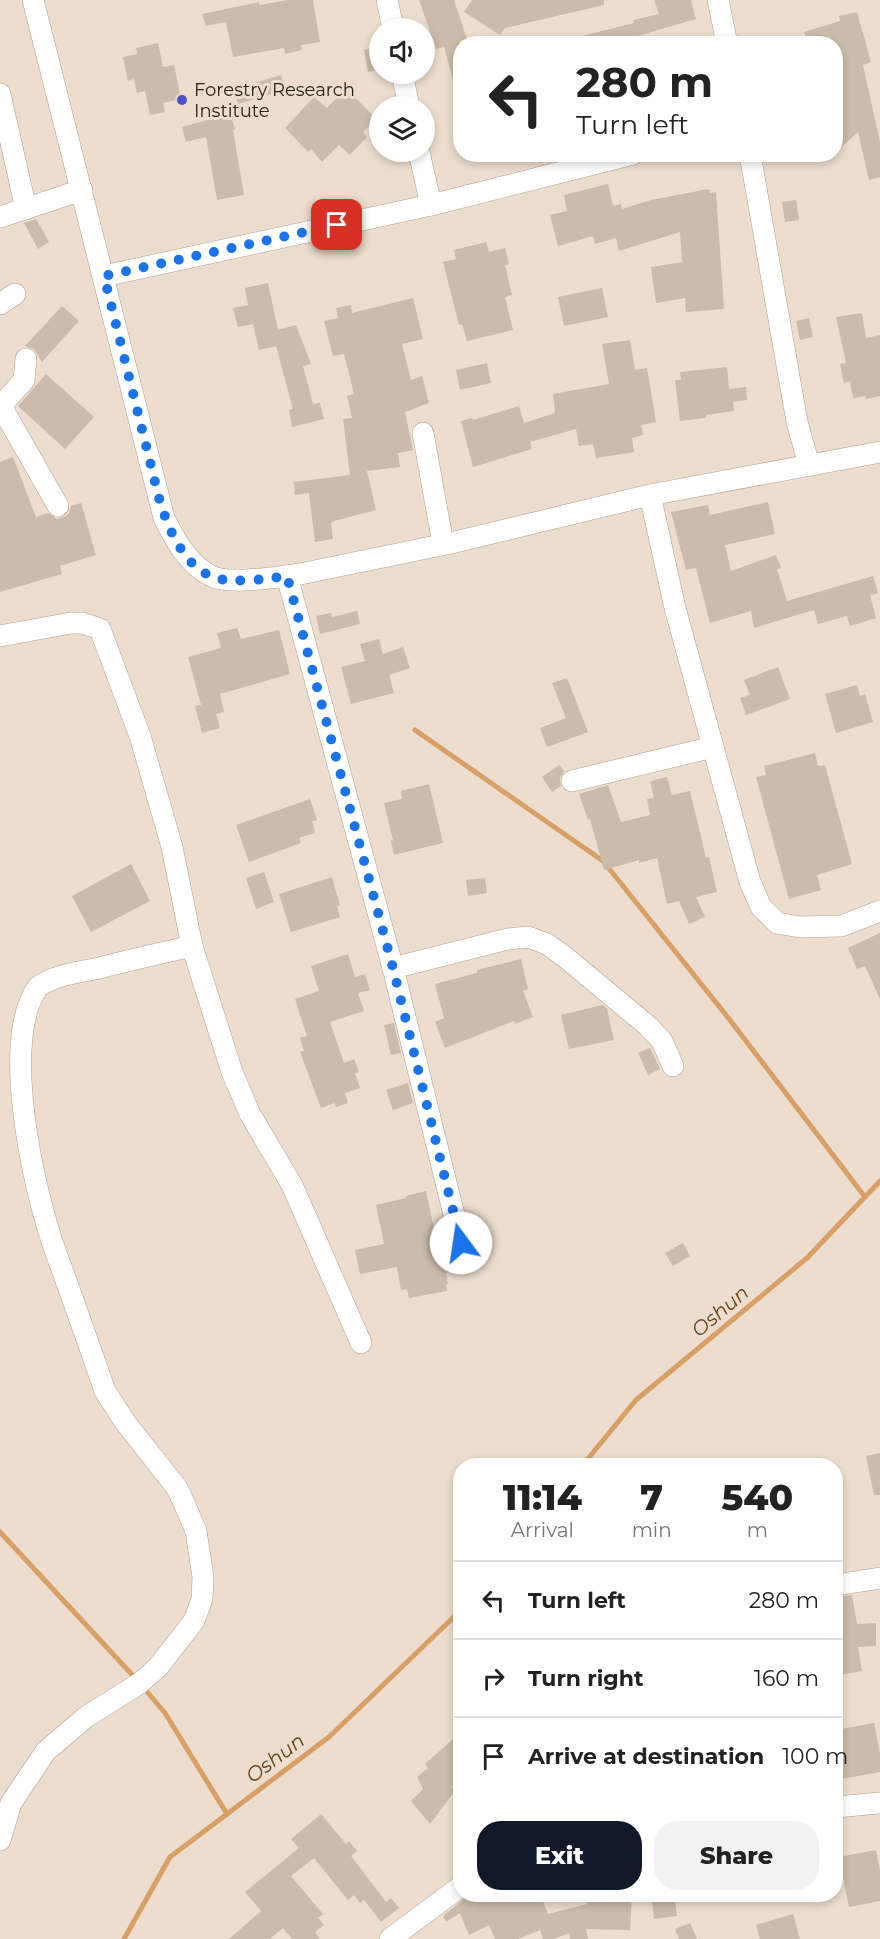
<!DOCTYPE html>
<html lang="en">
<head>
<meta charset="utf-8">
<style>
	:root { --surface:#fff; --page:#f2f2f2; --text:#222; --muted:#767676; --line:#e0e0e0; --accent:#111827 }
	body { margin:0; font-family:Montserrat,sans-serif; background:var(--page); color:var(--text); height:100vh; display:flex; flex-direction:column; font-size:22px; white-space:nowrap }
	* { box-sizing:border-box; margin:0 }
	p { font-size:20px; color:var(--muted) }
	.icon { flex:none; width:33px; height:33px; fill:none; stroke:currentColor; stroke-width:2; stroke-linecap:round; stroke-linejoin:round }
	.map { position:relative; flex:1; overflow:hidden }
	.drawer { position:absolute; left:453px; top:1458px; width:390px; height:444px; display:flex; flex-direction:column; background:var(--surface); border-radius:24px; box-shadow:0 3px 9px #0003 }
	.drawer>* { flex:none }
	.hud { position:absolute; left:453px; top:36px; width:390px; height:126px; border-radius:24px; box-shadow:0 3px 9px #0003; background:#fff; color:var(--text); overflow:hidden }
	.tools { position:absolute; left:369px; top:18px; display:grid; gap:12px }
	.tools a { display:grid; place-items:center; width:66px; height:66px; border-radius:50%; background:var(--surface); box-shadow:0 3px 9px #0003; font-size:30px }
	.pin { position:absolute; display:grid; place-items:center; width:51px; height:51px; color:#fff; margin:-26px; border-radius:12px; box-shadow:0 3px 9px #0006 }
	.me { position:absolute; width:66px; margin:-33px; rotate:346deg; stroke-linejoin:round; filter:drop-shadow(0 0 4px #0008) }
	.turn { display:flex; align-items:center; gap:21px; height:126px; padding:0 24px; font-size:27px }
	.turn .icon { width:78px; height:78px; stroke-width:2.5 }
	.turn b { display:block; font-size:42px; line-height:51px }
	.eta { display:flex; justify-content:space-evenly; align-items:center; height:102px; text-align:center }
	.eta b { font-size:36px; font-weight:800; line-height:42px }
	.button { display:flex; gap:12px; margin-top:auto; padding:12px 24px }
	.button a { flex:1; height:69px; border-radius:24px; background:var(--accent); color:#fff; font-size:24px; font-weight:800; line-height:69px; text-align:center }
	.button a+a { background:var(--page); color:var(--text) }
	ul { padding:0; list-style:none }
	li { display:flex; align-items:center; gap:18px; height:78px; padding:0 24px; border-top:2px solid var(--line) }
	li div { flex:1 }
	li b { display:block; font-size:22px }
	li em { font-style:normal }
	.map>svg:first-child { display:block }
</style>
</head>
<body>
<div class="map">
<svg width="880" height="1939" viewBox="0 0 880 1939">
	<rect width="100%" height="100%" fill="#ecddce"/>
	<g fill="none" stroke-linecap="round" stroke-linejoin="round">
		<g stroke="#d8a066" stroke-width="5">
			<polyline points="415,730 603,861 730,1020 865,1197"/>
			<polyline points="582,1466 636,1400 807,1258 880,1181"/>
			<polyline points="0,1532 138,1681"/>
			<polyline points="144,1688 165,1713 227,1814"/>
			<polyline points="124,1939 170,1857 329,1737 460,1611"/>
		</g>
	</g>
	<g fill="#cabbac">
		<polygon points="288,0 313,0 320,42 301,45 302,50 285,54 284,48 233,57 226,22 206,26 202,14 259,2 259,5"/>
		<polygon points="419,0 454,0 467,39 460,41 460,90 456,91 444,47 436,49"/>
		<polygon points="472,0 604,0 604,5 505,28 500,35 464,12"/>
		<polygon points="654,0 691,0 696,19 627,39 627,44 567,44 566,40 634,23 633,20 659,14"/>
		<polygon points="857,12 871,62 863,65 880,142 880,177 869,180 858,132 836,152 836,44 808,44 804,32 840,21 839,16"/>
		<polygon points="158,43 163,67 174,65 181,99 163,103 165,112 150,115 145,91 137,93 134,79 128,81 123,57 137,54 136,48"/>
		<polygon points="378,47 380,70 368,72 364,50"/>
		<polygon points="281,75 285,90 238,104 234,89"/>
		<polygon points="346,88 376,119 363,132 367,137 350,155 339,145 322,162 311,149 308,152 285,128 314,97 327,108"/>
		<polygon points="230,114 235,129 233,130 244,195 217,200 206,137 186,142 182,127"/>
		<polygon points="608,184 613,206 621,204 622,209 651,200 709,189 710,193 716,192 724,309 686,312 685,298 656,303 651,267 682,262 680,232 619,251 616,238 595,244 593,236 558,246 550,215 567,211 564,195"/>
		<polygon points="796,200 799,220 785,222 782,202"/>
		<polygon points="36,219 49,242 38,249 24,223"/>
		<polygon points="486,242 489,252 505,248 509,264 505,265 512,295 505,297 513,330 467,341 462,324 459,325 443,262 456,259 454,250"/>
		<polygon points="268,283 278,330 296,325 311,364 303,366 313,404 320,403 324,419 292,427 289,410 293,409 276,346 259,350 253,324 238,327 233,308 248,305 245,288"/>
		<polygon points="602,288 608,317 564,326 558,297"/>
		<polygon points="413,298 423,339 402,344 411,380 422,376 429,403 405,412 413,450 398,453 400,467 367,471 376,510 334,521 331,523 333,539 315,542 309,493 295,495 294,482 350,475 343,419 352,418 347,396 354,394 344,354 333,356 324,321 338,318 336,308 351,305 352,313"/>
		<polygon points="62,306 79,321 42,362 34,349 25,346"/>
		<polygon points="862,313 866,338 880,335 880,396 866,399 865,396 853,398 850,381 844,383 840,364 846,363 836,317"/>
		<polygon points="809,318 813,337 800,340 796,321"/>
		<polygon points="630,340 635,370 647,368 656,422 641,425 643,435 632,438 634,452 596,458 593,444 579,446 576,429 530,442 532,449 473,467 461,421 472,418 473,420 519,406 524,423 555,413 553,394 609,384 602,344"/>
		<polygon points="487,363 491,383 460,390 456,370"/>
		<polygon points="727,367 729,389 746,387 747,400 733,402 734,411 706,415 706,418 680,421 675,380 681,380 680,372"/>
		<polygon points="46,374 94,417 65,449 18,406"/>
		<polygon points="13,457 36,517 48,513 57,519 64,517 69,513 71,506 81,503 96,555 60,566 62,574 0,592 0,462"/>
		<polygon points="768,502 775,534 725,545 731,571 776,555 781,568 777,569 787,601 873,576 878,593 870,595 876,618 850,626 847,616 818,624 814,610 754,628 751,611 710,623 696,568 686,570 671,512 708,505 710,515"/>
		<polygon points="357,611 360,624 320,634 316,616 331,613 332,617"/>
		<polygon points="237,628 241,639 279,630 290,674 220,694 224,712 216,714 220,728 202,733 195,706 201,705 188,657 221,648 217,633"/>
		<polygon points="379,639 383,654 403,647 410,668 389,675 394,693 351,704 341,667 365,661 360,644"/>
		<polygon points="778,667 790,699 746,715 740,698 750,695 744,680"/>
		<polygon points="567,678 588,732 547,747 540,728 566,718 552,683"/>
		<polygon points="857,685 860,696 865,694 873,722 836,733 825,694"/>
		<polygon points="815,753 818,766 825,765 852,864 817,875 821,890 789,899 756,777 766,775 764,766"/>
		<polygon points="559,765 564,771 560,778 561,786 552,792 542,777"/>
		<polygon points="667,777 672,795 690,791 706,858 709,857 717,892 696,897 705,917 689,924 679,901 667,904 657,858 639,863 639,860 604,870 590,819 588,820 579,794 608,785 621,822 650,815 647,799 654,798 650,781"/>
		<polygon points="429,784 443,843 394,855 391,841 393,840 384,803 402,799 401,791"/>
		<polygon points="310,799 317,820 312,821 315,833 299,838 301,843 249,862 236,825"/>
		<polygon points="131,864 150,901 91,932 72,896"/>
		<polygon points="264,872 274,902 256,909 246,878"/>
		<polygon points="332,877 340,905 337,906 340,917 291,932 279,894"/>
		<polygon points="485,878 487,893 468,896 466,880"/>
		<polygon points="880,933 880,999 865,966 857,969 848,948"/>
		<polygon points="348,954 355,977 365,974 370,990 358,993 364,1011 330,1022 344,1063 354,1059 359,1072 355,1073 360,1088 345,1093 348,1103 336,1107 334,1103 321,1108 300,1052 304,1051 300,1038 307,1036 295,999 319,991 311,966"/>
		<polygon points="521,959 528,989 523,991 533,1017 515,1024 514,1021 445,1048 435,1022 444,1018 435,984 477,973 477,970"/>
		<polygon points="603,1005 607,1009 614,1040 569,1049 561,1015"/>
		<polygon points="394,1023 401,1053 391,1055 384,1025"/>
		<polygon points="650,1048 660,1069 648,1075 638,1053"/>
		<polygon points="408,1083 413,1103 393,1110 386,1090"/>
		<polygon points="426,1191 439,1253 450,1249 459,1255 462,1268 446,1273 448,1284 446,1285 447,1291 409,1298 407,1289 401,1290 397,1267 360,1274 355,1250 384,1244 376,1205 406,1198 406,1196"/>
		<polygon points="683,1243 690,1256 673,1266 665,1253"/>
		<polygon points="880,1453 880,1495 874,1495 866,1456"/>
		<polygon points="852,1595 857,1624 876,1623 876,1646 858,1647 862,1671 836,1676 836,1597"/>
		<polygon points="874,1723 880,1753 880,1772 836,1780 836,1730"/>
		<polygon points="453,1739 460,1749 460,1780 451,1787 455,1791 430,1824 411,1801 423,1789 417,1777 428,1768 425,1764"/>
		<polygon points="321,1814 346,1844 349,1841 357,1851 351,1856 386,1902 391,1898 399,1908 381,1922 364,1900 360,1903 354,1895 348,1900 314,1858 291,1876 323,1914 318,1918 324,1925 315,1932 320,1939 292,1939 283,1928 270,1939 229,1939 261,1911 245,1892 299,1848 291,1839"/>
		<polygon points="876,1850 880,1871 880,1901 849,1907 839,1857"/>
		<polygon points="470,1894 540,1894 548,1914 587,1904 588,1894 632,1894 630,1930 586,1929 588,1939 570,1939 569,1933 554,1939 543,1939 540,1930 518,1939 495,1939 489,1925 469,1935 460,1913 446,1922 443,1916"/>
		<polygon points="651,1894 674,1894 677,1916 654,1919"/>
		<polygon points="793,1914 800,1939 760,1939 756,1925"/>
		<polygon points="690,1923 697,1939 679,1939 675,1929"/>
	</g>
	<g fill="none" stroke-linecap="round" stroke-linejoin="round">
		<defs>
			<g id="minor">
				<path d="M33 0 164 518C175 540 188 564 211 576 229 585 279 577 300 574L451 543 650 495 880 452"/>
				<polyline points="387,0 393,28"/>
				<polyline points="718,0 727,44"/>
				<polyline points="402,74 409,106"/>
				<polyline points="0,94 26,209"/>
				<polyline points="419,152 431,205"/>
				<polyline points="750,154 797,422 809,465"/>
				<polyline points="0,217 82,190"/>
				<polyline points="104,276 431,205 633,154"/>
				<polyline points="0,304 15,294"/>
				<polyline points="1,406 58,506"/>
				<polyline points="0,407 24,380 26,359"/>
				<polyline points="423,433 443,544"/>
				<polyline points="650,495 675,608 750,882 761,907 777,923 800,927 841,926 880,911"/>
				<polyline points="287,576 393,968 461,1243"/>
				<polyline points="0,636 71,623 82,623 100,629 140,736 172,847 192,946 232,1072 250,1114 292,1185 361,1343"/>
				<polyline points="572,781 713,747"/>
				<polyline points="393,968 508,939 528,937 547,944 565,957 648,1026 662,1041 673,1066"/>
				<polyline points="836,1585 880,1578"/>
				<polyline points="836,1807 880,1803"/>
				<path d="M0 1840 11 1803 46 1751 86 1717 140 1683 158 1667 194 1621 202 1599 203 1577 196 1531 184 1503 177 1488 125 1422 105 1391C89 1345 73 1299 56 1253 33 1189 0 1039 38 987 54 975 80 972 99 968 130 960 161 953 192 946"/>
				<polyline points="390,1939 460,1887"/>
			</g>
		</defs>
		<use href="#minor" stroke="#afa192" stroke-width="22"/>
		<use href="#minor" stroke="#fff" stroke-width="21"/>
	</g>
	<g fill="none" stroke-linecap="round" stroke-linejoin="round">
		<path stroke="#1a73e8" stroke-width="10" stroke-dasharray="0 18" d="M337 225 104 276 159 498C167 526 183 566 213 577 231 584 268 579 287 576L393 968 461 1243"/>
	</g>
	<circle fill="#4d50c6" stroke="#ecddce" stroke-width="2" cx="182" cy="100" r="6"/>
	<g text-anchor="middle" stroke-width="6" stroke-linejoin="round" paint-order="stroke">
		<g font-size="18" fill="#28231d" stroke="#ecddce" text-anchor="start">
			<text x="194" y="96">Forestry Research<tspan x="194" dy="21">Institute</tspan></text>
		</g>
		<g font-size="20" font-style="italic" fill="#684317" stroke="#ecddce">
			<text transform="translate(720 1311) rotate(-40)" y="7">Oshun</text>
			<text transform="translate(275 1758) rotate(-37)" y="7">Oshun</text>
		</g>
	</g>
</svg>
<div class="tools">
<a><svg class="icon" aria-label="sound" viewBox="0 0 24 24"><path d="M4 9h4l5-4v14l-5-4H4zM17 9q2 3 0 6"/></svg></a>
<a><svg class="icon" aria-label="layers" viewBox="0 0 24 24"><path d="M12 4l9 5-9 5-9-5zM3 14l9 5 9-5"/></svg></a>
</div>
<div class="pin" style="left:337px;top:225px;background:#d93025"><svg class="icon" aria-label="arrive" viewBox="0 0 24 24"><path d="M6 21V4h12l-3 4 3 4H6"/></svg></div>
<svg class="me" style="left:461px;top:1243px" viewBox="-20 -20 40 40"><circle r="19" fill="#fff"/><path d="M0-13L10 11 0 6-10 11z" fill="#1a73e8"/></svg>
<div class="hud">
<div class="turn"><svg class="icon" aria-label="left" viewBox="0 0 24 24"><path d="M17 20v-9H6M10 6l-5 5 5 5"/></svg><div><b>280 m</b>Turn left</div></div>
</div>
<section class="drawer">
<div class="eta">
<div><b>11:14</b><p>Arrival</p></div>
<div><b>7</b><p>min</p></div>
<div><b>540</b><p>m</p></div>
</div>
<ul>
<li><svg class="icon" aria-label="left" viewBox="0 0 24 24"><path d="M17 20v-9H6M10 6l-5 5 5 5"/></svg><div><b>Turn left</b></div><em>280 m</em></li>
<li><svg class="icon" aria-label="right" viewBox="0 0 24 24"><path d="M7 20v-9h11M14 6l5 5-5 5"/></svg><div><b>Turn right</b></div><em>160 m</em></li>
<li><svg class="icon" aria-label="arrive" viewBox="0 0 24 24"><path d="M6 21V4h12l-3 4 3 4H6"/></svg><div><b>Arrive at destination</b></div><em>100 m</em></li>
</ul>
<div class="button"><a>Exit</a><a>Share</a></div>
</section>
</div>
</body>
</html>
